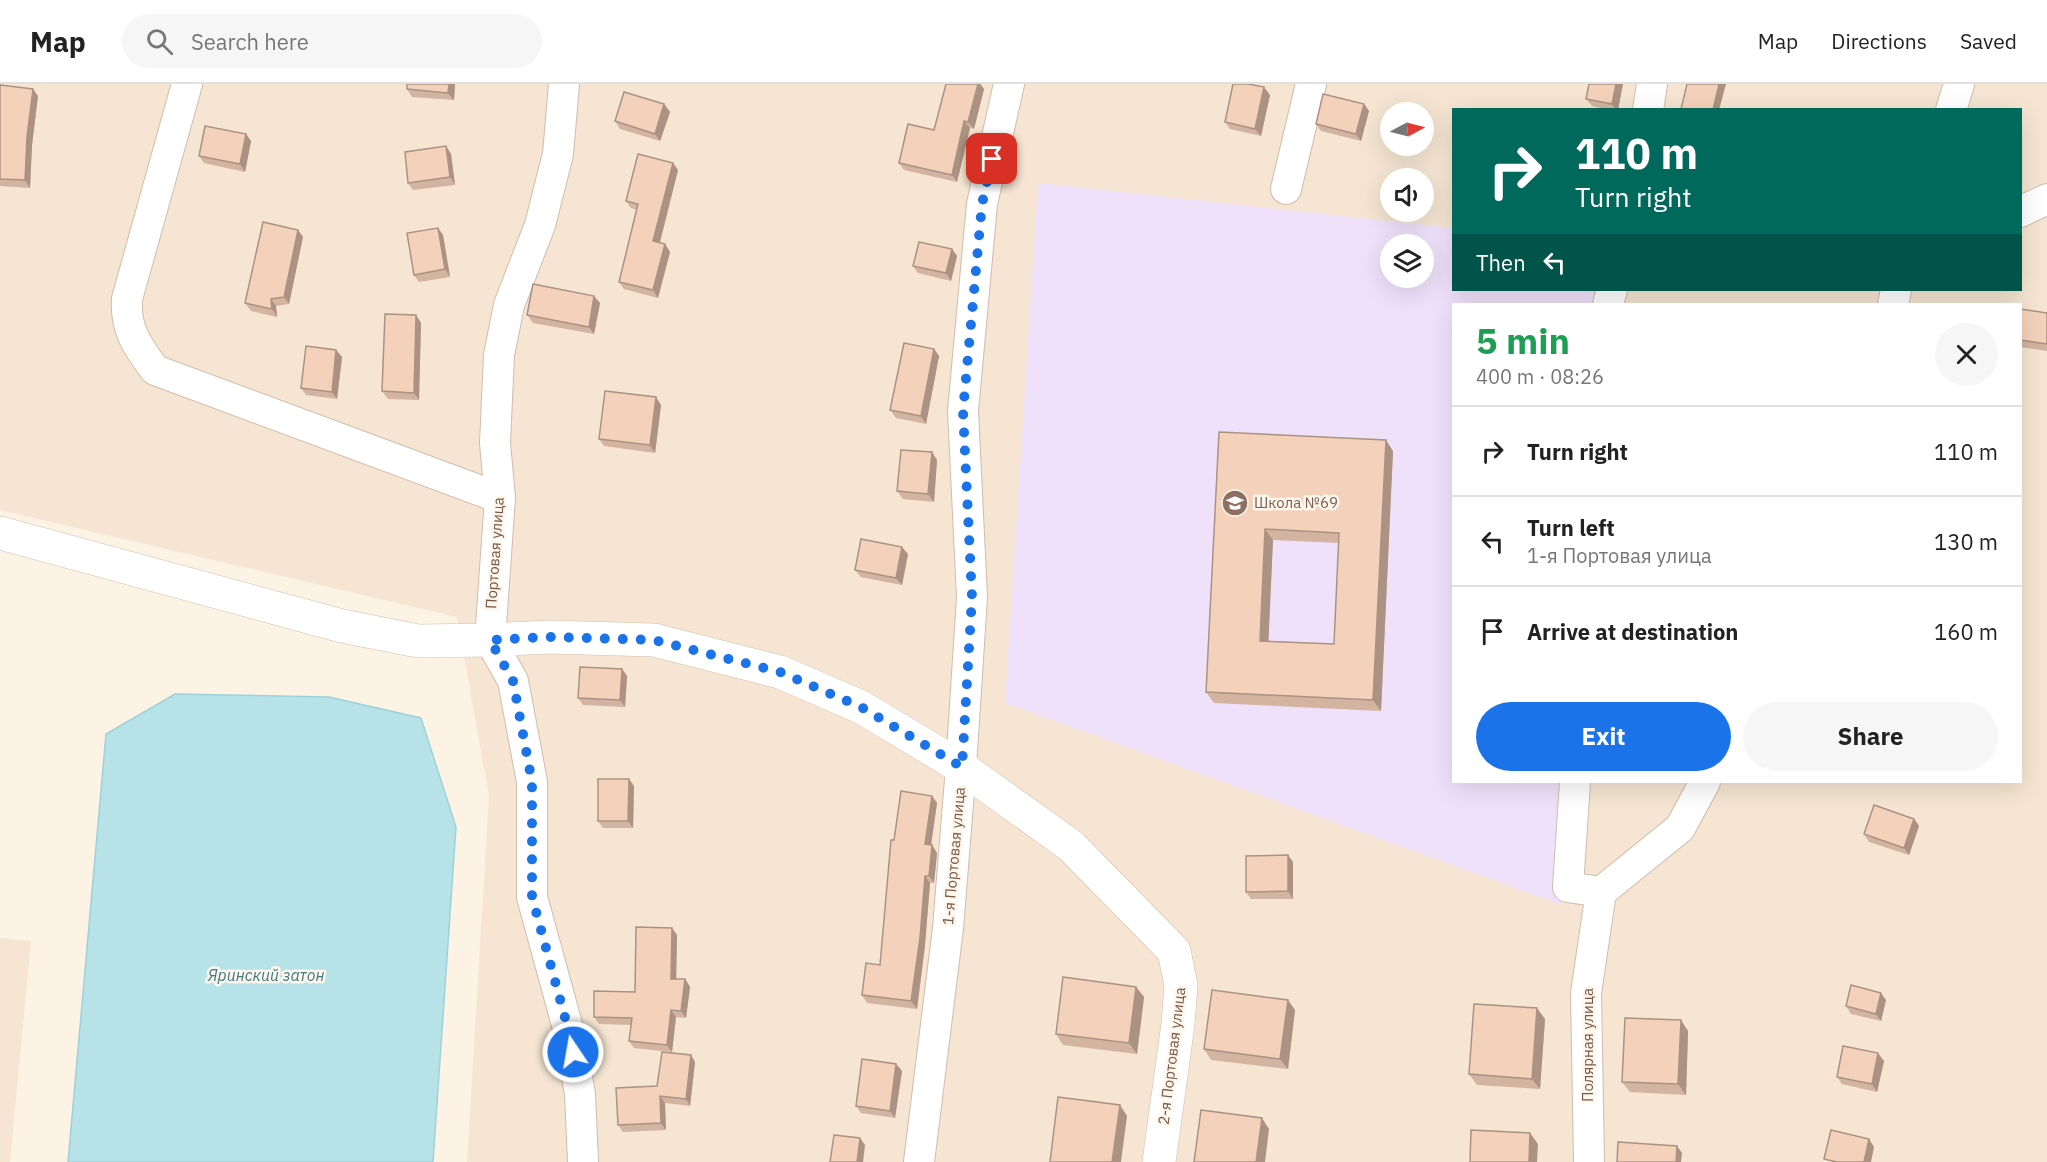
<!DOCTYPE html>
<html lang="en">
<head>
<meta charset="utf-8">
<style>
	:root { --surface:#fff; --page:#f6f6f6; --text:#222; --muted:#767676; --line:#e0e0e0; --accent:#1a73e8 }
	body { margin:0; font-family:"IBM Plex Sans",sans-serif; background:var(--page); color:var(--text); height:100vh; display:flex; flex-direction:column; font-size:22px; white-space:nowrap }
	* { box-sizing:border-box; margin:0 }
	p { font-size:20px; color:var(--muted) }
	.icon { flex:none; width:33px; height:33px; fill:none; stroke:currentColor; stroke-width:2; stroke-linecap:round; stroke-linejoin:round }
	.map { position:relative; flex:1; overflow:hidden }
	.details { position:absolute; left:1452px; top:219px; width:570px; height:480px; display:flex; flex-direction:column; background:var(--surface); border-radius:0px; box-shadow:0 6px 24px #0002 }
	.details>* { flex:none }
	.banner { position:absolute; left:1452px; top:24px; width:570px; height:183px; border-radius:0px; box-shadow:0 6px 24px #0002; background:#00695c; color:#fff; overflow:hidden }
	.needle { width:39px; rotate:83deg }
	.fabs { position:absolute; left:1380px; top:18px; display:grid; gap:12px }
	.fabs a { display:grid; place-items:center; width:54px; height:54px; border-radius:50%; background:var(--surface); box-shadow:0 6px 24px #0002; font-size:30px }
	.pin { position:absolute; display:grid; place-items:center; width:51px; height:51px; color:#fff; margin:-26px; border-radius:12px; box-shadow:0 3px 9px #0006 }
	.me { position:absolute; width:66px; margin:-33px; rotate:348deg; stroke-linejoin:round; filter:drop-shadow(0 0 4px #0008) }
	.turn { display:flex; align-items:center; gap:21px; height:126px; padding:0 24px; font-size:27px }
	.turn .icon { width:78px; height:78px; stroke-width:2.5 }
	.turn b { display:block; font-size:42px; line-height:51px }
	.then { display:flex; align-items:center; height:57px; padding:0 24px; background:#0003; gap:12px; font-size:22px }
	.round { display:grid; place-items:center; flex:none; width:63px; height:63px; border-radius:32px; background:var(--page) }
	.overview { display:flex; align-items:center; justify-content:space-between; height:102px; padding:0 24px }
	h1 { font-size:36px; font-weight:700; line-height:45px; color:#1e9e55 }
	.button { display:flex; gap:12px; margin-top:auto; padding:12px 24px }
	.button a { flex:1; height:69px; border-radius:36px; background:var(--accent); color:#fff; font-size:24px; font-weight:700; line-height:69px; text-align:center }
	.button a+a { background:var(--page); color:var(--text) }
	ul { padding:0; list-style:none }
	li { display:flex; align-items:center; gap:18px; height:90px; padding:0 24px; border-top:2px solid var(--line) }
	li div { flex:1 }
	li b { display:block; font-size:22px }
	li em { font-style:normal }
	header { display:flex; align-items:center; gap:36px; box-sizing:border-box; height:84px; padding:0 30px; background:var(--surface); border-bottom:2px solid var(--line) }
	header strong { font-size:28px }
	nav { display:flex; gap:33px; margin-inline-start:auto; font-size:21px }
	.search { width:420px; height:54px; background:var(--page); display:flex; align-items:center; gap:15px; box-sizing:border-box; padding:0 21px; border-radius:33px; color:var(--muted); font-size:22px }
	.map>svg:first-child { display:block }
</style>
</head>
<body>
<header>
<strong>Map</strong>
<div class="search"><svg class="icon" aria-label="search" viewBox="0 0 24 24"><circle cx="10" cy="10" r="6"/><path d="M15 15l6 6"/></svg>Search here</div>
<nav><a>Map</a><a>Directions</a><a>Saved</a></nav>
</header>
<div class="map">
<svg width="2047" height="1078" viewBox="0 0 2047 1078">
	<rect width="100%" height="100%" fill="#fdf3e4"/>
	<g fill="#f5e5d2" fill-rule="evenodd">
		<path d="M0 0H2047V1078H467L489 712 457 533 0 426ZM1454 26H2020V206H1454ZM1390 28H1424V62H1390ZM1390 94H1424V128H1390ZM1390 160H1424V194H1390ZM1454 220H2020V698H1454Z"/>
		<polygon points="0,854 31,857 10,1078 0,1078"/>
	</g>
	<path fill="#f0e1fa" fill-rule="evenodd" d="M1038 99 1453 144 1454 206H1594L1593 220H1454V698H1568L1562 821 1005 619ZM1390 160H1424V194H1390Z"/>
	<polygon fill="#b7e2e8" stroke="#9dd2da" stroke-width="1.5" points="175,610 329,613 421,634 456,743 433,1078 68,1078 106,650"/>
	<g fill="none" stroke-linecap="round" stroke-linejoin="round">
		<defs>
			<g id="street">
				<path d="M187 0 127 215C125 245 137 262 155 286L500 414"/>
				<polyline points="564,0 558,70 540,141 509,221 499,271 495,359 500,414 490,556 513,597 532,698 532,813 569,948 580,1010 583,1078"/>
				<polyline points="1648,26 1652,0"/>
				<polyline points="1951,26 1959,0"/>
				<polyline points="1286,105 1311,0"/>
				<polyline points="2020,128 2047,115"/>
				<polyline points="1608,220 1612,206"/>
				<polyline points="1893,220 1896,206"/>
				<polyline points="1575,698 1568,803 1601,808 1680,744 1705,698"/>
				<polyline points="919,1078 948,844 961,683 972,513 963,327 982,120 1009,0"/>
				<polyline points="1589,1078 1586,909 1601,808"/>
			</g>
			<polyline id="secondary" points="0,449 342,542 418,557 490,556 549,553 654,556 780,588 861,623 961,683 1071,762 1174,867 1181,901 1178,940 1159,1078"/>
		</defs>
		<use href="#street" stroke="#d1bcac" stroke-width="32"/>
		<use href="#secondary" stroke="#d5bcaa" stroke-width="34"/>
		<use href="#street" stroke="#fff" stroke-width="30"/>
		<use href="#secondary" stroke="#fff" stroke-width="33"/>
	</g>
	<g fill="#d2b4a0" fill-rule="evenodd">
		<polygon points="407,0 455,0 454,16 412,13 407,5"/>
		<polygon points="946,0 980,0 984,5 974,45 970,44 957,98 904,86 899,79 934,46"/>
		<polygon points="1589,0 1623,0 1618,26 1608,26 1592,22 1586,15"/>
		<polygon points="0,1 38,12 32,61 30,104 0,102"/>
		<polygon points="1270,11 1261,52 1230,45 1225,38"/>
		<polygon points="664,20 670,28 660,57 620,45 615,37"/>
		<polygon points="1364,20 1369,27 1361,57 1321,47 1316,40"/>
		<polygon points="246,50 251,57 245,88 204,79 199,72"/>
		<polygon points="446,62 451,70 455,101 413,106 408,99"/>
		<polygon points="673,79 678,86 660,159 665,160 670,168 658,214 624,205 619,198 637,126 631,124 626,117"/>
		<polygon points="298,146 303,153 289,220 276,222 277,233 251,227 245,219"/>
		<polygon points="443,151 450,193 419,198 414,191"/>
		<polygon points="952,165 957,172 951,197 918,189 913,182"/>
		<polygon points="600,219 594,250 533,239 527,231"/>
		<polygon points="2020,225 2047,229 2047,267 2020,263"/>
		<polygon points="421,239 419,316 388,315 382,307"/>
		<polygon points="934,265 939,272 926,340 896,334 890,326"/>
		<polygon points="336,266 342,273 337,315 306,311 301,304"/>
		<polygon points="661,321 655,369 604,362 599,355"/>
		<path d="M1219 348 1393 367 1381 627 1214 619 1206 608ZM1273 456 1339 459 1334 560 1268 557Z"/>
		<polygon points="937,376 934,418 903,415 897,407"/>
		<polygon points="908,470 902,501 861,493 855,486"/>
		<polygon points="622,585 627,592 625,623 583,621 578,614"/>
		<polygon points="634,702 633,744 603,744 598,737"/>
		<polygon points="932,712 937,719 931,761 937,769 934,799 930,799 925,861 917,925 867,919 862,911 880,881 894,756"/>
		<polygon points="1914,735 1919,742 1909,771 1869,758 1864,750"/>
		<polygon points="1293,778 1293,815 1251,815 1246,808"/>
		<polygon points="672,844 677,851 676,895 685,895 690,903 686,934 676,933 672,968 634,964 629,957 631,941 599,940 594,933 635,908"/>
		<polygon points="1136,903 1144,913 1137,970 1063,961 1056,950"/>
		<polygon points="1886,916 1881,937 1851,930 1846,922"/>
		<polygon points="1295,926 1288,985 1211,976 1204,965"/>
		<polygon points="1545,935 1540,1005 1477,1001 1469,990"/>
		<polygon points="1688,947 1686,1011 1630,1008 1622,998"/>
		<polygon points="1884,977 1877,1008 1842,1000 1837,993"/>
		<polygon points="695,978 690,1022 665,1019 666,1046 623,1048 618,1041 657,1002"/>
		<polygon points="896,980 902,987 895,1034 861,1029 856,1022"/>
	</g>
	<g fill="#ab9282">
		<polygon points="449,0 455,0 454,16 448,9"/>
		<polygon points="978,0 980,0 984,5 974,45 968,38"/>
		<polygon points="1616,0 1623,0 1618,26 1616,26 1612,20"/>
		<polygon points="1719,0 1726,0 1719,26 1713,26"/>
		<polygon points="1264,3 1270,11 1261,52 1255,45"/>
		<polygon points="33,5 38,12 32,61 30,104 25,96 27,53"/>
		<polygon points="664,20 670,28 660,57 655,50"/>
		<polygon points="1364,20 1369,27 1361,57 1356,50"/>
		<polygon points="964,37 970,44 957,98 952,91"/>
		<polygon points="246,50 251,57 245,88 240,80"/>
		<polygon points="446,62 451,70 455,101 450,93"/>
		<polygon points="673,79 678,86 658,165 653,157"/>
		<polygon points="438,144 443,151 450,193 445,185"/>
		<polygon points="298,146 303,153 289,220 284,213"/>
		<polygon points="665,160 670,168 658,214 653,206"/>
		<polygon points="952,165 957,172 951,197 946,189"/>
		<polygon points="594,212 600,219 594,250 589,243"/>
		<polygon points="271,215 276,222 277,233 272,225"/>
		<polygon points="416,231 421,239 419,316 414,309"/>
		<polygon points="934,265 939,272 926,340 921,332"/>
		<polygon points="336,266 342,273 337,315 332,308"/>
		<polygon points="656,313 661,321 655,369 650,361"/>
		<polygon points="1386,356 1393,367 1381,627 1373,616"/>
		<polygon points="932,368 937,376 934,418 928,410"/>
		<polygon points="1265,445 1273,456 1268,568 1260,557"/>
		<polygon points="902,463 908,470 902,501 896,494"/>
		<polygon points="622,585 627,592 625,623 620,616"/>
		<polygon points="629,695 634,702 633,744 628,737"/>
		<polygon points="932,712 937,719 930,768 925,760"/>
		<polygon points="1914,735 1919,742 1909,771 1904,764"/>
		<polygon points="932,761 937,769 934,799 929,792"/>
		<polygon points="1288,771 1293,778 1293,815 1288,807"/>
		<polygon points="925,792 930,799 925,861 917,925 911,917"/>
		<polygon points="672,844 677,851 676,902 671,895"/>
		<polygon points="685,895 690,903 686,934 681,927"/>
		<polygon points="1136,903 1144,913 1137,970 1129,959"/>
		<polygon points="1881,909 1886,916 1881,937 1876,930"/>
		<polygon points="1288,916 1295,926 1288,985 1280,975"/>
		<polygon points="1537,924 1545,935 1540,1005 1532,995"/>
		<polygon points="671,926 676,933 672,968 667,961"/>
		<polygon points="1681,936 1688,947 1686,1011 1678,1000"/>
		<polygon points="1878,969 1884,977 1877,1008 1872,1000"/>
		<polygon points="691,971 695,978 690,1022 686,1015"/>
		<polygon points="896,980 902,987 895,1034 890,1027"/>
		<polygon points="660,1012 665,1019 666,1046 661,1039"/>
		<polygon points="1120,1021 1127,1032 1121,1078 1112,1078"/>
		<polygon points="1262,1034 1269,1045 1265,1078 1256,1078"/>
		<polygon points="1530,1049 1538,1060 1537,1078 1529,1078"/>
		<polygon points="860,1054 865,1061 863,1078 857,1078"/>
		<polygon points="1869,1055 1874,1063 1871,1078 1864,1078"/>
		<polygon points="1677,1062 1682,1069 1681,1078 1676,1078"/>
	</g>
	<g fill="#f4d1ba" stroke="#ab9282" stroke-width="1.5" fill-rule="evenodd">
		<polygon points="407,0 449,0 448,9 407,5"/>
		<polygon points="946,0 978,0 968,38 964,37 952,91 899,79 908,40 934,46"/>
		<polygon points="1233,0 1248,0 1264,3 1255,45 1225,38"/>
		<polygon points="1589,0 1616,0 1612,20 1586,15"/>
		<polygon points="1687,0 1719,0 1713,26 1681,25"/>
		<polygon points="0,1 33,5 27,53 25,96 0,95"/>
		<polygon points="624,8 664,20 655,50 615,37"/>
		<polygon points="1323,10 1364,20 1356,50 1316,40"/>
		<polygon points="205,42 246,50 240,80 199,72"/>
		<polygon points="446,62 450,93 408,99 405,68"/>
		<polygon points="638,70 673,79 653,157 665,160 653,206 619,198 638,120 626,117"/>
		<polygon points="263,138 298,146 284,213 271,215 272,225 245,219"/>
		<polygon points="438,144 445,185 414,191 407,149"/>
		<polygon points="919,158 952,165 946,189 913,182"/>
		<polygon points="533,200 594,212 589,243 527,231"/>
		<polygon points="2020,225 2047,229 2047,260 2020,256"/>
		<polygon points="385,230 416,231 414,309 382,307"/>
		<polygon points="904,259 934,265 921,332 890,326"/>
		<polygon points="306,262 336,266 332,308 301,304"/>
		<polygon points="605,307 656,313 650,361 599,355"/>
		<path d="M1219 348 1386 356 1373 616 1206 608ZM1265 445 1339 449 1334 560 1260 557Z"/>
		<polygon points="901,366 932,368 928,410 897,407"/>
		<polygon points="861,455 902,463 896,494 855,486"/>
		<polygon points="580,583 622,585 620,616 578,614"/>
		<polygon points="598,695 629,695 628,737 598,737"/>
		<polygon points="901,707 932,712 925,760 932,761 930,782 929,792 925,792 920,854 911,917 862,911 866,879 880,881 891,756 894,756"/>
		<polygon points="1874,721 1914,735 1904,764 1864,750"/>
		<polygon points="1288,771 1288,807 1246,808 1246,772"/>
		<polygon points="636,843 672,844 671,895 685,895 681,927 671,926 667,961 629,957 632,934 594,933 594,907 635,908"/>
		<polygon points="1063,893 1136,903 1129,959 1056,950"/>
		<polygon points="1851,901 1881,909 1876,930 1846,922"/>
		<polygon points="1212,906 1288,916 1280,975 1204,965"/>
		<polygon points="1474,920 1537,924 1532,995 1469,990"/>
		<polygon points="1625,934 1681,936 1678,1000 1622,998"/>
		<polygon points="1843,962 1878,969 1872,1000 1837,993"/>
		<polygon points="662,968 691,971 686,1015 660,1012 661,1039 618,1041 616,1004 657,1002"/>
		<polygon points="862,975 896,980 890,1027 856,1022"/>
		<polygon points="1058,1013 1120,1021 1112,1078 1050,1078"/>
		<polygon points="1201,1026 1262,1034 1256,1078 1194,1078"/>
		<polygon points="1471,1046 1530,1049 1529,1078 1470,1078"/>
		<polygon points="1831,1046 1869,1055 1864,1078 1837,1078 1824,1075"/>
		<polygon points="834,1051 860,1054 857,1078 830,1078"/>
		<polygon points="1618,1058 1677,1062 1676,1078 1617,1078"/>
	</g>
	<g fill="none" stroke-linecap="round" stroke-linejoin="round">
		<polyline stroke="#1a73e8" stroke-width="10" stroke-dasharray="0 18" points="573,968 569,948 532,813 532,698 513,597 490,556 549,553 654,556 780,588 861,623 962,683 972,513 963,327 982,120 992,75"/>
	</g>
	<defs>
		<symbol id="school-disc" viewBox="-11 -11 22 22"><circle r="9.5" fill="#8d6e63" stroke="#fff7eb"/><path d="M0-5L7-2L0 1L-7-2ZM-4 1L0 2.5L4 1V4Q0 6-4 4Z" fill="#fff"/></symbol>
	</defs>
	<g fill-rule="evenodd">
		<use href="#school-disc" x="1220" y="404" width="30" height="30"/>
	</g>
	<g text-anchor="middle" stroke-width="5" stroke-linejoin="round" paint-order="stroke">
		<g font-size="15" fill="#785e54" stroke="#fff7eb" text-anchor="start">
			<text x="1254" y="424">Школа №69</text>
		</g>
		<g font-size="15" fill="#775848" stroke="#fff7eb">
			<text transform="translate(495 469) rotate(-86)" y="5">Портовая улица</text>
			<text transform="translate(954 772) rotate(-85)" y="5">1-я Портовая улица</text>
			<text transform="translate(1588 961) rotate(-90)" y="5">Полярная улица</text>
			<text transform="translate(1172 972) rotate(-83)" y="5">2-я Портовая улица</text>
		</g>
		<g font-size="16" font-style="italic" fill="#3e7a85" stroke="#fff7eb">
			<text x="266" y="897">Яринский затон</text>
		</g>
	</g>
</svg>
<div class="fabs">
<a><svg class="needle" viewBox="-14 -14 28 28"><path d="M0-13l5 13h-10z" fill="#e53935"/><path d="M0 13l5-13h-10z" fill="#767676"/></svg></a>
<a><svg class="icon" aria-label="sound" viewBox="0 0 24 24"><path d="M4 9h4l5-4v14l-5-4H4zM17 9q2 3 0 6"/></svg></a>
<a><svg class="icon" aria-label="layers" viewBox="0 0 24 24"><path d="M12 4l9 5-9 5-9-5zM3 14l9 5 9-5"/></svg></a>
</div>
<div class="pin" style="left:992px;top:75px;background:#d93025"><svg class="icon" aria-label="arrive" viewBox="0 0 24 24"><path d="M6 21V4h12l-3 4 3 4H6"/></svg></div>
<svg class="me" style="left:573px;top:968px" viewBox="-20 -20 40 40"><circle r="17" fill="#1a73e8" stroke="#fff" stroke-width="3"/><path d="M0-11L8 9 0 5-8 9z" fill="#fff"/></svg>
<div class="banner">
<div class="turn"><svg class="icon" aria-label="right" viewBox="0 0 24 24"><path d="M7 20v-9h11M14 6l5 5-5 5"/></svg><div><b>110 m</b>Turn right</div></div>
<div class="then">Then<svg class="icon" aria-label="left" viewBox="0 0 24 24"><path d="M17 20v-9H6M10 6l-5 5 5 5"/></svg></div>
</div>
<section class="details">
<div class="overview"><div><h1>5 min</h1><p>400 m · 08:26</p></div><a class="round"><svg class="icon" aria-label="close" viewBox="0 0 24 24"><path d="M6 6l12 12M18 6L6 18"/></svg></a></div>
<ul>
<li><svg class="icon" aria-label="right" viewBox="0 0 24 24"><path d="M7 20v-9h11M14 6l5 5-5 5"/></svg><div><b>Turn right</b></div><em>110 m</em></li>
<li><svg class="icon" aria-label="left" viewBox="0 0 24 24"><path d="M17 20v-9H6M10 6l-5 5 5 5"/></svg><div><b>Turn left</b><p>1-я Портовая улица</p></div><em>130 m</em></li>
<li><svg class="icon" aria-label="arrive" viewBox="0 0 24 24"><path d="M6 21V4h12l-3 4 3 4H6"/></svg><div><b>Arrive at destination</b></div><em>160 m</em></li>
</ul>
<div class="button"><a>Exit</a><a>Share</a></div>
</section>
</div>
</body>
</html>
